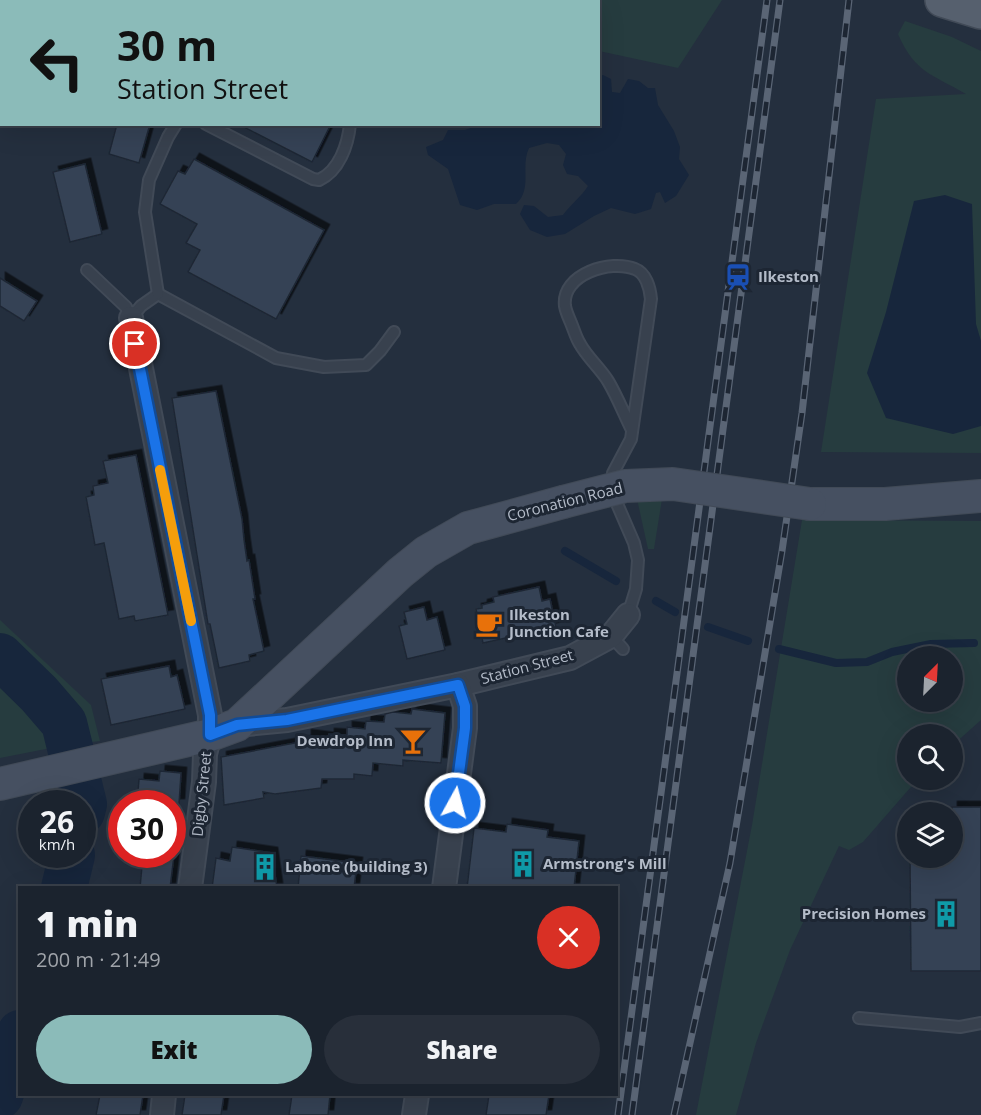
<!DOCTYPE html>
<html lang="en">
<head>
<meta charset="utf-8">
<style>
	:root { --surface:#1b232e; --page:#282f3a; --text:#f1f3f6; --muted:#a0a4aa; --line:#39404a; --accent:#8bbbb9 }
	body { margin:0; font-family:"Open Sans",sans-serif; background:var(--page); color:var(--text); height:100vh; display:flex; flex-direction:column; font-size:22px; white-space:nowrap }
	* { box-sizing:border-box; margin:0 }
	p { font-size:20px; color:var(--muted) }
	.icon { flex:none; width:33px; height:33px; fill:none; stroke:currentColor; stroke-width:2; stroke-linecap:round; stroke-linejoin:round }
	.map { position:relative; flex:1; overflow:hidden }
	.drawer { position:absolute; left:18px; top:886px; width:600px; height:210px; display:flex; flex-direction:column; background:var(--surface); border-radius:0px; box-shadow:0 6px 24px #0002,0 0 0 2px var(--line) }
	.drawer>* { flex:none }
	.banner { position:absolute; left:0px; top:0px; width:600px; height:126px; box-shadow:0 6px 24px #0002,0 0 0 2px var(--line); background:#8bbbb9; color:#111; overflow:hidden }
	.needle { width:39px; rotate:24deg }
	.fabs { position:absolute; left:897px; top:646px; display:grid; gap:12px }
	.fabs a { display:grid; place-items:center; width:66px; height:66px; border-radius:50%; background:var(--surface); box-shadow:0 6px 24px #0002,0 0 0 2px var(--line); font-size:30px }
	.speed { position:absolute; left:18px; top:790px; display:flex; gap:12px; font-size:30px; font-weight:700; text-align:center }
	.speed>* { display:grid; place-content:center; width:78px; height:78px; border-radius:50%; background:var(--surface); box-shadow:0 6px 24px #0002,0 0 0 2px var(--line); line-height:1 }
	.speed small { font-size:15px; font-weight:400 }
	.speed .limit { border:9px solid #d22; background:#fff; color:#111 }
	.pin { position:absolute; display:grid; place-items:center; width:51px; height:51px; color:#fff; margin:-26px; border:3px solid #fff; border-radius:50%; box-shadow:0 2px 6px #0007 }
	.me { position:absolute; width:66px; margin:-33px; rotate:7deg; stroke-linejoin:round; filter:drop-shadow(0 0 4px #0008) }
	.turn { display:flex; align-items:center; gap:21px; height:126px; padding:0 18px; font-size:27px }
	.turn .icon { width:78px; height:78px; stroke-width:2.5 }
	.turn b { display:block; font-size:42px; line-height:51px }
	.round { display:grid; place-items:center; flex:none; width:63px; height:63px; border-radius:32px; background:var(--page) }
	.summary { display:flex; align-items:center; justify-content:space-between; height:102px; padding:0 18px }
	h1 { font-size:36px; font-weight:800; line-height:45px }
	.action { display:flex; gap:12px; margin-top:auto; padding:12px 18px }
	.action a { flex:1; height:69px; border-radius:36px; background:var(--accent); color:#111; font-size:24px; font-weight:800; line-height:69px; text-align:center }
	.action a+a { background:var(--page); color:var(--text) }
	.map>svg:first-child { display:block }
</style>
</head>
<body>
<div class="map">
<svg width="981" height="1115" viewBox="0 0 981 1115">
	<defs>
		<filter id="shadow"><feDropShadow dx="5.5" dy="-5.5" stdDeviation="0" flood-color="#0009"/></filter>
	</defs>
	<rect width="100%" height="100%" fill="#242f3e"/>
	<g fill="#263c3f" fill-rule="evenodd">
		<polygon points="0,0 722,0 678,68 599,51 598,2 2,2 1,45"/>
		<path d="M905 21 952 37 981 51V453L821 452 876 99 966 94C932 74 915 73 898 34Z"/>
		<polygon points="637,499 662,499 654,549 648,549"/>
		<path d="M802 520 981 521V720L953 745 952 735H908V780H917L863 842 849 850 839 846 790 950 756 1043 736 1115H696L752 825ZM908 657H952V702H908Z"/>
		<polygon points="0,620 91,705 100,741 84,743 73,711 0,643"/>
		<path d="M0 664C23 689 52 712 61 746L0 758Z"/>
	</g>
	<g fill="#17263c">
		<path d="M603 75 611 79 612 92 620 93 628 79 639 81 648 88H655L658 105 674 131 680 147 679 159 689 175 676 196 665 203 660 192 656 193 651 209 635 214 611 208 594 216 565 234 547 237 530 230 520 214 524 205 534 206 548 217 563 215C571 204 581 197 588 186L578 176 567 174 563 165 566 154 559 145 547 143 529 148C520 167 533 188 516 204H494L477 210 460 205 448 169 428 155 426 147 443 140 448 130H465L479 125 598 124 599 76Z"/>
		<polygon points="945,195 972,204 976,324 981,341 981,426 953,434 886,418 867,373 886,312 914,201"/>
	</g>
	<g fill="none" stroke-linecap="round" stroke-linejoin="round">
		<g stroke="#17263c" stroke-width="8">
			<polyline points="565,551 616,581"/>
			<polyline points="656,601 675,612"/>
			<polyline points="708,627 748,641"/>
			<polyline points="779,649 836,663 867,662 892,652 931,644 974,643"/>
		</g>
		<g stroke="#17263c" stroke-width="46">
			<polyline points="0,656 39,694 64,723 84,804 82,812"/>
			<polyline points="64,888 72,855"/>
			<polyline points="0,1096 20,1033"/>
		</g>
	</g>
	<g fill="#364354" stroke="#1f2835" stroke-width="1.5" filter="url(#shadow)">
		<polygon points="117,124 150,124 139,163 109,154"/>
		<polygon points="238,124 331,124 312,162"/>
		<polygon points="194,159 324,230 276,319 188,272 200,250 186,243 197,224 160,204 178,171 185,174"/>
		<polygon points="85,164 102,234 70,242 53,172"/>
		<polygon points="0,278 37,301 24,321 0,306"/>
		<polygon points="216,391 242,519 244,540 247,561 249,560 255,599 253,599 264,651 249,655 250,661 219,668 210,624 208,624 172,398"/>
		<polygon points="136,455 168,615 135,621 134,616 119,619 104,543 95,545 86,497 94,495 93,486 108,483 103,461"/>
		<polygon points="539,587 542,601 550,599 556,627 483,643 476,609 482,608 482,605 494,602 493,597"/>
		<polygon points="424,607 427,620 437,617 445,650 407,659 399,626 407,624 404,612"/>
		<polygon points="169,666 171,677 177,675 185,709 111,725 101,679"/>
		<polygon points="412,709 445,713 441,763 403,760 403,766 373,763 372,776 354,774 354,779 322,779 321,788 275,794 263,792 264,798 224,805 221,757 306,741 306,735 329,738 329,734 347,735 347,727 365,729 366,721 384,722 385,714 393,712 411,714"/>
		<polygon points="160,771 181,773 179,804 137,804 139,779 159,781"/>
		<polygon points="952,807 981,807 981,971 911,971 910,858 952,858"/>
		<polygon points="507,824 548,830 547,837 579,841 574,888 467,888 474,828 506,832"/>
		<polygon points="232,847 272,853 277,888 212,888 216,858 230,861"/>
		<polygon points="143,855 174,855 170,888 140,888"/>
		<polygon points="301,856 357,863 354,888 298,888"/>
		<polygon points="100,1095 143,1095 140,1115 96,1115"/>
		<polygon points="185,1095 224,1095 221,1115 182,1115"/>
		<polygon points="292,1095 330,1095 328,1115 289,1115"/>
		<polygon points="489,1095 549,1095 546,1115 486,1115"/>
	</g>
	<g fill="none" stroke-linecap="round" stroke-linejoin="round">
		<defs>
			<g id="lane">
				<path d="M206 124 313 179 319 180C339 171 348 145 350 124"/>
				<polyline points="87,270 126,307 131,318 141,306 158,294 276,358 324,367 366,365 380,351 394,332"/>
				<polyline points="158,294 145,212 149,180 168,137 176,124"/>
				<path d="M628 615 636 589 638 560 634 543 615 499 613 473 631 439 651 299C650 288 646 273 635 269 611 259 561 274 565 306 566 312 569 318 571 323 574 330 576 338 580 344 587 357 600 368 608 381 617 396 624 414 632 430"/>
				<polyline points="611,636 623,649"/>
				<polyline points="859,1018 960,1027 981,1023"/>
			</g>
			<g id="street">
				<polyline points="131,318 210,715 210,735 205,754 204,782 190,888"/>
				<polyline points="237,725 287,720 458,685 570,658 611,636 628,615"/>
				<polyline points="444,888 465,728 465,706 458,685"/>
				<polyline points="162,1115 164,1095"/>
				<polyline points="414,1115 417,1095"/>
			</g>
			<g id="secondary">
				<polyline points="810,504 885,504 981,496"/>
				<polyline points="0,784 210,735 237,725 400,573 426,552 468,528 563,502"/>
			</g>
			<polyline id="primary" points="942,0 981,12"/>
		</defs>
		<use href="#lane" stroke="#414a57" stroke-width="14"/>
		<use href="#street" stroke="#414a57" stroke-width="26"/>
		<use href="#secondary" stroke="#414a57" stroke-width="34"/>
		<use href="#primary" stroke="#414a57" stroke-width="36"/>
		<use href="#lane" stroke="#38414e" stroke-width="10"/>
		<use href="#street" stroke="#38414e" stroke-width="22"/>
		<use href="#secondary" stroke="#465061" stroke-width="32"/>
		<use href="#primary" stroke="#56606e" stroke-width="33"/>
		<defs>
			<g id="rail">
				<polyline points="618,1115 767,0"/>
				<polyline points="632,1115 780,0"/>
				<polyline points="674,1115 730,863 782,551 802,413 849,0"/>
			</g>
		</defs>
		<use href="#rail" stroke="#5a6575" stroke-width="7"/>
		<use href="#rail" stroke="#1d2633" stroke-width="4.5" stroke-dasharray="14" stroke-linecap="butt"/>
		<defs>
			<polyline id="secondary-bridge" points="563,502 625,486 673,484 810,504"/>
		</defs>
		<use href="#secondary-bridge" stroke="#414a57" stroke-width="34" stroke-linecap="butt"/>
		<use href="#secondary-bridge" stroke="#465061" stroke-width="32"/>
	</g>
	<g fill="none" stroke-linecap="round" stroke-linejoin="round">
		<defs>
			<polyline id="route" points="135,344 210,715 210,735 237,725 287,720 458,685 465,706 465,728 455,803"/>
		</defs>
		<use href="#route" stroke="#114b97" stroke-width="15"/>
		<use href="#route" stroke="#1a73e8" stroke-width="10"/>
		<polyline stroke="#f59e0b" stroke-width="10" points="160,470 191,621"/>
	</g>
	<defs>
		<symbol id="station-bare" viewBox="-9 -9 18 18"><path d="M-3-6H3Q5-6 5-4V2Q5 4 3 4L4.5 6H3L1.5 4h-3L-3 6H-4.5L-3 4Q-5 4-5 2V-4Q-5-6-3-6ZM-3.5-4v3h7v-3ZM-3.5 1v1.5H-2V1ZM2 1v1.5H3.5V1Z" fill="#1a4fb4" stroke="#1d2633" stroke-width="2.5" paint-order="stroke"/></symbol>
		<symbol id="cafe-bare" viewBox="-9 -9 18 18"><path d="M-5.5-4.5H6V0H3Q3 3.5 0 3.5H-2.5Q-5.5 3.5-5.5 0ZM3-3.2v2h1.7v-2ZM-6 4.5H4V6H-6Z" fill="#e8710a" stroke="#1d2633" stroke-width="2.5" paint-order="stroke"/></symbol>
		<symbol id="bar-bare" viewBox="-9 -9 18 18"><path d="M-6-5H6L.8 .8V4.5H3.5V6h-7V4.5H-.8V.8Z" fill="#e8710a" stroke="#1d2633" stroke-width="2.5" paint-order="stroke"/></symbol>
		<symbol id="building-bare" viewBox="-9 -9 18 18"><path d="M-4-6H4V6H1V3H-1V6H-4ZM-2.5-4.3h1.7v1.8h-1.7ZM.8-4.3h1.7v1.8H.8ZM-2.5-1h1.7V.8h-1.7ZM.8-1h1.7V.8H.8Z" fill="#0f9aa8" stroke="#1d2633" stroke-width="2.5" paint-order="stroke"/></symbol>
	</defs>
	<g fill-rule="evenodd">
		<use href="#station-bare" x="719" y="258" width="38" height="38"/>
		<use href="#cafe-bare" x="470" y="605" width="38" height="38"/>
		<use href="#bar-bare" x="394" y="722" width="38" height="38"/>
		<use href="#building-bare" x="504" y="845" width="38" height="38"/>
		<use href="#building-bare" x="246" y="848" width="38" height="38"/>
		<use href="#building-bare" x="927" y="895" width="38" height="38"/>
	</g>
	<g text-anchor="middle" stroke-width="6" stroke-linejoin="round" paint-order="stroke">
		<g font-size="15" font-weight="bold" fill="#b4bcc9" stroke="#1d2633" text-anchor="start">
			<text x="758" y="282">Ilkeston</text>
			<text x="509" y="620">Ilkeston<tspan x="509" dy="17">Junction Cafe</tspan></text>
			<text x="393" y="746" text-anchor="end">Dewdrop Inn</text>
			<text x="543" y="869">Armstrong's Mill</text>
			<text x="285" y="872">Labone (building 3)</text>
			<text x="926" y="919" text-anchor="end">Precision Homes</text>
		</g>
		<g font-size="15" fill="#b4bcc9" stroke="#1d2633">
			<text transform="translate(565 502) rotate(-14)" y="5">Coronation Road</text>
			<text transform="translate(527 667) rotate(-15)" y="5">Station Street</text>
			<text transform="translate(202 794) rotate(-84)" y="5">Digby Street</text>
		</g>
	</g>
</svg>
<div class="fabs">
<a><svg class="needle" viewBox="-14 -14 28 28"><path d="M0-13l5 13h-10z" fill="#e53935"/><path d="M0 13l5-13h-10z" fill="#a0a4aa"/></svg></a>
<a><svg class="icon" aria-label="search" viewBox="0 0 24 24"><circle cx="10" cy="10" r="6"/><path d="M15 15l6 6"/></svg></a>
<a><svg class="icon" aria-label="layers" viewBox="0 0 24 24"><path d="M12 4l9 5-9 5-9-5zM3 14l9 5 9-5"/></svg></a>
</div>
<div class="speed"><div>26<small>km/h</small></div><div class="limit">30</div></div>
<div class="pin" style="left:135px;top:344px;background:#d93025"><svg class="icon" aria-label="arrive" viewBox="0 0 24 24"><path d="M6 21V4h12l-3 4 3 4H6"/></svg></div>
<svg class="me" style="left:455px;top:803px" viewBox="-20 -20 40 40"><circle r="17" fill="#1a73e8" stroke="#fff" stroke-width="3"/><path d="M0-11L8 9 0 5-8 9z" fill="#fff"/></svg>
<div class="banner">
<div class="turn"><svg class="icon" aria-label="left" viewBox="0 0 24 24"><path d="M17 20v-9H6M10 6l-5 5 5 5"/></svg><div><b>30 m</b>Station Street</div></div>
</div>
<section class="drawer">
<div class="summary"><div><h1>1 min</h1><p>200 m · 21:49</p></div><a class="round" style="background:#d93025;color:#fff"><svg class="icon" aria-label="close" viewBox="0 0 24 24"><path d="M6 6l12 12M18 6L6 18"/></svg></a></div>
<div class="action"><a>Exit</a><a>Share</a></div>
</section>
</div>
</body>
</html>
